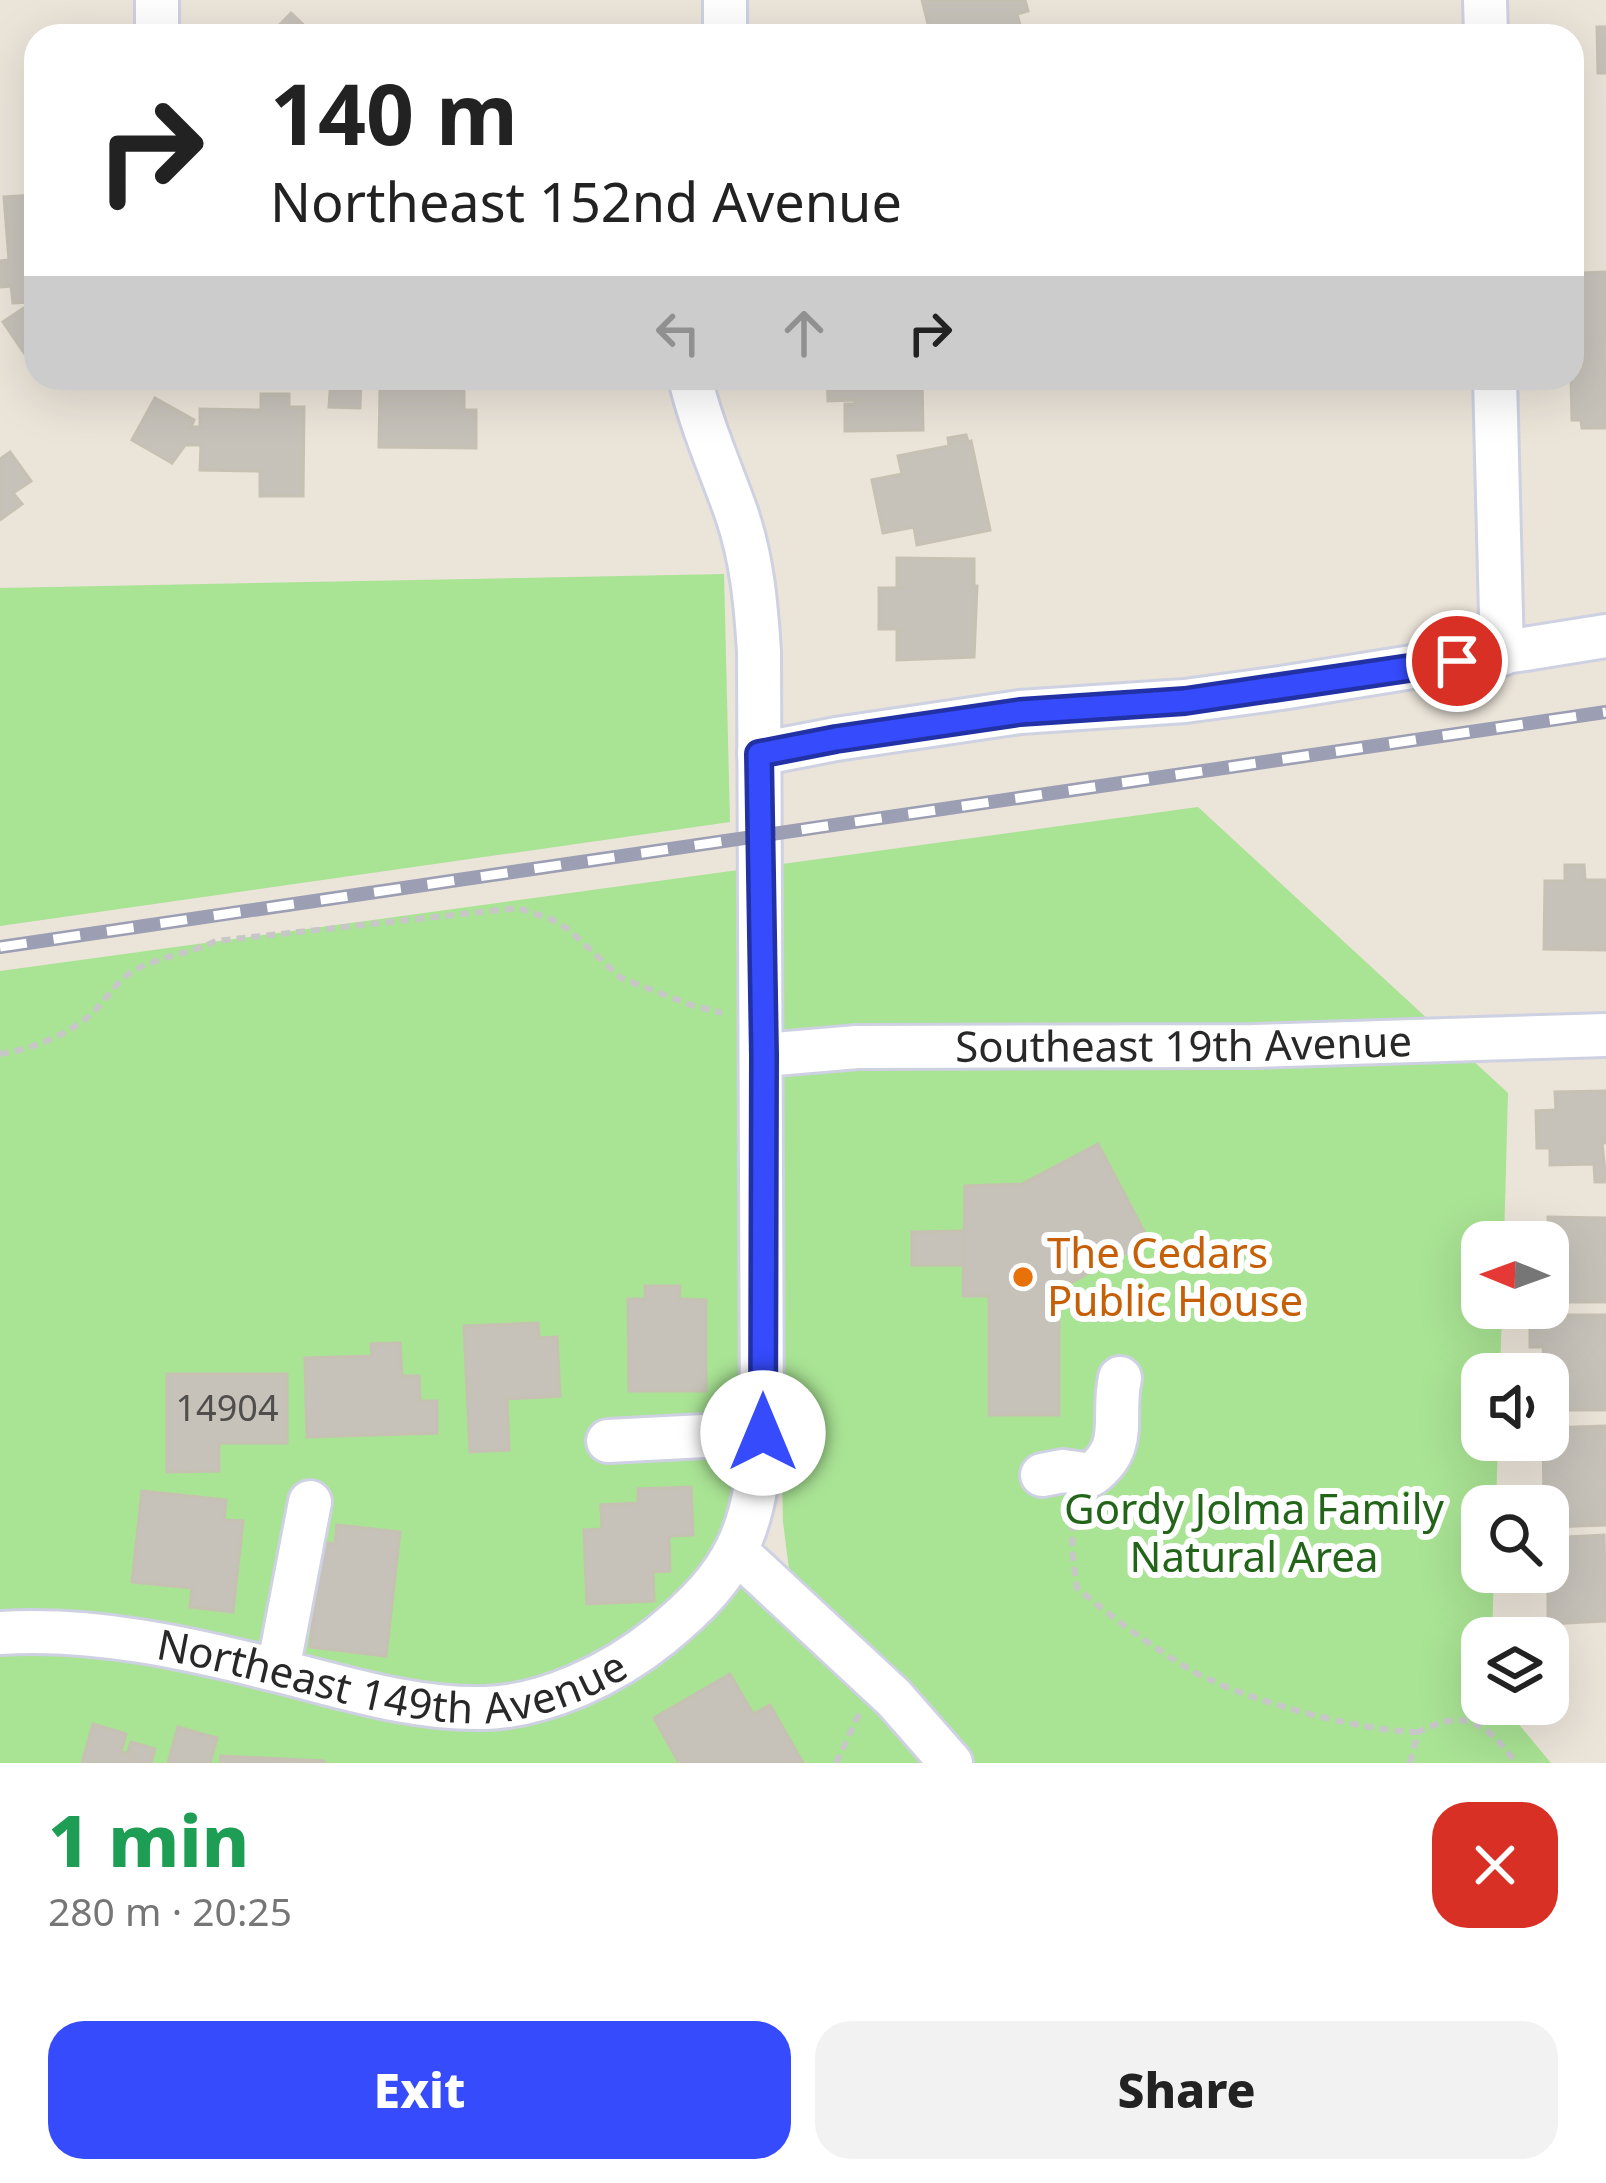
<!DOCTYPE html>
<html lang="en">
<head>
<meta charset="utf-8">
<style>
	:root { --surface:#fff; --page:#f2f2f2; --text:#222; --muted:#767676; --accent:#354bfc }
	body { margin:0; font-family:"Noto Sans",sans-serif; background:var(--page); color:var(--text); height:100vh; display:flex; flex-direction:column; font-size:45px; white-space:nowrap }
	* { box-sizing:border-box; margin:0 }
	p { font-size:39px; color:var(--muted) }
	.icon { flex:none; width:66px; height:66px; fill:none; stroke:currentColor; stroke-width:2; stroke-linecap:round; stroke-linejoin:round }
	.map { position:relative; height:1763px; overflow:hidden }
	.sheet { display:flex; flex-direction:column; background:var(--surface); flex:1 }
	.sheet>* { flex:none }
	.hud { position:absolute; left:24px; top:24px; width:1560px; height:366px; border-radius:36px; box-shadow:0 12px 48px #0002; background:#fff; color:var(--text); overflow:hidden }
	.needle { width:78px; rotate:271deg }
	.buttons { position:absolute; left:1461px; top:1221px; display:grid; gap:24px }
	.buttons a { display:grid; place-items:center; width:108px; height:108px; border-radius:24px; background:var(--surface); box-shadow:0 12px 48px #0002; font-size:60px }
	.pin { position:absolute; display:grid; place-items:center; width:102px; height:102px; color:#fff; margin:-51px; border:6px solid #fff; border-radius:50%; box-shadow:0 3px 12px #0007 }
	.me { position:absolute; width:132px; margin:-66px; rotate:0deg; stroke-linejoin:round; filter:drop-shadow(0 0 9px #0008) }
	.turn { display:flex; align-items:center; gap:42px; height:252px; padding:0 48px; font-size:54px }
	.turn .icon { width:156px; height:156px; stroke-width:2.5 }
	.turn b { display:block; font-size:84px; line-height:102px }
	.lanes { display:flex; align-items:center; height:114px; padding:0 48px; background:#0003; justify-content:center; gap:60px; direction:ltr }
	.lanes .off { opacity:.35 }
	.round { display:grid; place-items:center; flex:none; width:126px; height:126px; border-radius:36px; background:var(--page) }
	.headline { display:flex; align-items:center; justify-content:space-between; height:204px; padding:0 48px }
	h1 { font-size:72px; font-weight:800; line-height:90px; color:#1e9e55 }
	.button { display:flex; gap:24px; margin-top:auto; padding:24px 48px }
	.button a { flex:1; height:138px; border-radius:36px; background:var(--accent); color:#fff; font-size:48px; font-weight:800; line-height:138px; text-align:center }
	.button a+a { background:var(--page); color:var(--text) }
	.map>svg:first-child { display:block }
</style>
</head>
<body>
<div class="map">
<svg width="1606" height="1763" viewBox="0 0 1606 1763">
	<rect width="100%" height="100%" fill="#ebe4d9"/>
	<g fill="#a9e394" fill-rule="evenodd">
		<polygon points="724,574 730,822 0,926 0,588"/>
		<path d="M1198 807 1508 1093 1504 1242H1482V1308H1502L1500 1374H1482V1440H1498L1496 1506H1482V1572H1494L1492 1638H1482V1704H1502L1551 1763H0V971ZM1098 1144 1149 1240 1059 1289 1058 1415 989 1414V1296L963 1295 965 1186 1022 1184ZM777 1210 783 1522 789 1569 853 1641 730 1520 740 1477V1211Z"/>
	</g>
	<g fill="#c6c1b9" stroke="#c6c1b3" stroke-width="3">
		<polygon points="922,0 1025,0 1028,11 1017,14 1023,36 931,36"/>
		<polygon points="291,13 315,36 269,36"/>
		<polygon points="1597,27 1606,27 1606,73 1598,73"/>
		<polygon points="36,195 36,364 33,366 3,322 33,302 13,303 11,286 0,287 0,261 9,260 4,197"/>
		<polygon points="1606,272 1606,428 1582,428 1581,420 1572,420 1571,378 1572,369 1583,369 1581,273"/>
		<polygon points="331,378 361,378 360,408 329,407"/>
		<polygon points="368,378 429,378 429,383 464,383 464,410 476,410 476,448 379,447 380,388 368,388"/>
		<polygon points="827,378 933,378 922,380 923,430 845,431 845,404 855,404 855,400 828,401"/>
		<polygon points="261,394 289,394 289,407 304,407 303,496 260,496 260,471 200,470 201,445 185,445 172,463 132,440 155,398 194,420 191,427 200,427 200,409 261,410"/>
		<polygon points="966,435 968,442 971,441 990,530 917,545 914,527 883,533 872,480 902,474 898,456 949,446 948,438"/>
		<polygon points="10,452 31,481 13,493 22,504 0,520 0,459"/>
		<polygon points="897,558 974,559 974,586 977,586 974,657 897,660 897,632 905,629 879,629 879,588 905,588 897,586"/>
		<polygon points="1565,865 1584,865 1585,880 1606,880 1606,950 1544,949 1545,881 1565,881"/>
		<polygon points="1606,1091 1606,1143 1602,1143 1606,1182 1595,1182 1594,1164 1550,1165 1550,1148 1537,1148 1536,1111 1556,1110 1555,1092"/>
		<polygon points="1098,1144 1149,1241 1059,1289 1059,1415 989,1415 989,1296 963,1296 965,1186 1022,1184"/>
		<polygon points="1548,1217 1606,1218 1606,1302 1548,1302"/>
		<polygon points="964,1231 964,1265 912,1265 912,1232"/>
		<polygon points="645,1286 680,1286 679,1299 706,1300 706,1391 629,1391 628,1299 645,1299"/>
		<polygon points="1530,1315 1606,1315 1606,1410 1548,1410 1543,1347 1530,1347"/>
		<polygon points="538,1323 539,1338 557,1337 560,1396 507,1399 509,1450 470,1452 464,1326"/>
		<polygon points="400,1343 402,1376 419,1376 420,1401 437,1401 437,1433 307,1437 305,1358 372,1356 371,1344"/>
		<polygon points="167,1374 287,1374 287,1443 219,1443 219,1471 167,1472"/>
		<polygon points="1606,1426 1605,1525 1548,1527 1548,1506 1535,1506 1535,1497 1544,1497 1543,1440 1548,1440 1548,1428"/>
		<polygon points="691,1487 693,1535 669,1536 670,1571 653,1572 654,1601 587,1604 584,1530 602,1529 601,1505 638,1503 638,1489"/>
		<polygon points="142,1491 226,1500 224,1520 243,1521 233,1612 190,1607 192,1588 132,1582"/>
		<polygon points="337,1525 400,1532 386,1656 310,1647 321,1542 335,1544"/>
		<polygon points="1604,1535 1606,1621 1548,1624 1548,1538"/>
		<polygon points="730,1674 753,1714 770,1705 803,1763 679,1763 654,1718"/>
		<polygon points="93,1724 126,1734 121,1752 133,1755 130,1763 82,1763"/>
		<polygon points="178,1727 217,1738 210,1763 168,1763"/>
		<polygon points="131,1742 155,1749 151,1763 132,1763 135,1754 128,1752"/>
		<polygon points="221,1756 324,1761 324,1763 220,1763"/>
	</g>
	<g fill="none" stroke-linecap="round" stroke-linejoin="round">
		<defs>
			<g id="minor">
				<polyline points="157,0 157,36"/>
				<polyline points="725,0 725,36"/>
				<polyline points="1485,0 1486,36"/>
				<polyline points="1495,378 1502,654"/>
				<polyline points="759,754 836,739 1020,712 1185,701 1281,688 1606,636"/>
				<path id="s1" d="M764 1055 857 1047 1253 1046 1606 1035"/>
				<polyline points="608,1441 762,1433"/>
				<path d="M1042 1475 1063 1471 1091 1475C1130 1446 1111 1417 1120 1378"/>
				<polyline points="737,1552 894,1698 951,1763"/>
				<path id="s2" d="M0 1633C94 1627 188 1648 279 1671 346 1688 415 1710 485 1708 546 1706 613 1674 660 1636 738 1573 754 1531 762 1433L759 652C756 604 752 558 736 512 720 467 701 425 690 378"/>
				<polyline points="278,1670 310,1502"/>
			</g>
		</defs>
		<use href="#minor" stroke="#ced1e1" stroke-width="48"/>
		<g stroke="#c7c7c7" stroke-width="6" stroke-dasharray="9 6" stroke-linecap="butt">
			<path d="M0 1054C31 1049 63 1037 88 1017 105 1003 116 980 135 970 161 956 189 954 216 941L518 908 551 919 568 929 621 978 691 1005 722 1013"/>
			<path d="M1073 1507 1072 1549 1077 1588C1110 1616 1147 1643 1184 1666 1235 1698 1357 1731 1418 1732"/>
			<polyline points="836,1763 860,1712"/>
			<path d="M1410 1763 1418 1732C1467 1708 1485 1722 1516 1763"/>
		</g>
		<use href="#minor" stroke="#fff" stroke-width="42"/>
		<defs>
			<polyline id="rail" points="0,947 1606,712"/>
		</defs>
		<use href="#rail" stroke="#9c9eb3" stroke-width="14"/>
		<use href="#rail" stroke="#fff" stroke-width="9" stroke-dasharray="27" stroke-linecap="butt"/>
	</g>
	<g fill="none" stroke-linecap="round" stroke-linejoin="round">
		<defs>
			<polyline id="route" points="763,1433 764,1055 759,754 836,739 1020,712 1185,701 1457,661"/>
		</defs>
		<use href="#route" stroke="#2231a4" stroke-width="30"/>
		<use href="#route" stroke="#354bfc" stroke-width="21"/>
	</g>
	<circle fill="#e8710a" stroke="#fff" stroke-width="4.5" cx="1023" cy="1277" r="12"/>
	<g text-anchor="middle" stroke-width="12" stroke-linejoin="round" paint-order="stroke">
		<g font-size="36" fill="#504e4c">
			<text x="227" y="1421">14904</text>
		</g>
		<g font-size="42" fill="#282828" stroke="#fff">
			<text dy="15" stroke="none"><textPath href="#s1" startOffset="420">Southeast 19th Avenue</textPath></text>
			<text dy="15" stroke="none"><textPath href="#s2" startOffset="399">Northeast 149th Avenue</textPath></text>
		</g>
		<g font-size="42" fill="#c56008" stroke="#fff" text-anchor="start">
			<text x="1047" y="1268">The Cedars<tspan x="1047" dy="48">Public House</tspan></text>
		</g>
		<g font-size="42" fill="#226518" stroke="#fff">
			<text x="1254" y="1524">Gordy Jolma Family<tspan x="1254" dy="48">Natural Area</tspan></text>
		</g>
	</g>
</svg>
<div class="buttons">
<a><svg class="needle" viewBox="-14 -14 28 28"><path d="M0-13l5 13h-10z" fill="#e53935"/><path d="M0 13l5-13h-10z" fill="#767676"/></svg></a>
<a><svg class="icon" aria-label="sound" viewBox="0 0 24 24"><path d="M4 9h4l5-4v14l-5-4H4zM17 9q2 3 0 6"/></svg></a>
<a><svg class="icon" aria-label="search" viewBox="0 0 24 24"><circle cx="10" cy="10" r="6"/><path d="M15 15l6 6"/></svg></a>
<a><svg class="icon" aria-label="layers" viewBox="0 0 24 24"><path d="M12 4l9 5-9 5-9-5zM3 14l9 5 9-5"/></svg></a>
</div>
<div class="pin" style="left:1457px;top:661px;background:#d93025"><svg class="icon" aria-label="arrive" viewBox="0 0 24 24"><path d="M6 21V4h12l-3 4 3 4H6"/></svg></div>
<svg class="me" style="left:763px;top:1433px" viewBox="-20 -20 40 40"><circle r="19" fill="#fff"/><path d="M0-13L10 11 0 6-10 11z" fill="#354bfc"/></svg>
<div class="hud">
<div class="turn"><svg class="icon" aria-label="right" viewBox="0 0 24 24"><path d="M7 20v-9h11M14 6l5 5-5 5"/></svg><div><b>140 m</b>Northeast 152nd Avenue</div></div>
<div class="lanes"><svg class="icon off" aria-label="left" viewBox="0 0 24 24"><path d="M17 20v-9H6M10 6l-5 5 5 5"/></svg><svg class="icon off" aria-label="ahead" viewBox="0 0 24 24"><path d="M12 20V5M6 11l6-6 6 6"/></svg><svg class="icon" aria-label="right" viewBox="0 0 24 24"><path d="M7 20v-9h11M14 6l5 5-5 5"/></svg></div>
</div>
</div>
<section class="sheet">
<div class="headline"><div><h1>1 min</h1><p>280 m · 20:25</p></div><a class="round" style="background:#d93025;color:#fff"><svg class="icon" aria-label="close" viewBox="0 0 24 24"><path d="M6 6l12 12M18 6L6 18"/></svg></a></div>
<div class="button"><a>Exit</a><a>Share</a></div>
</section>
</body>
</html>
